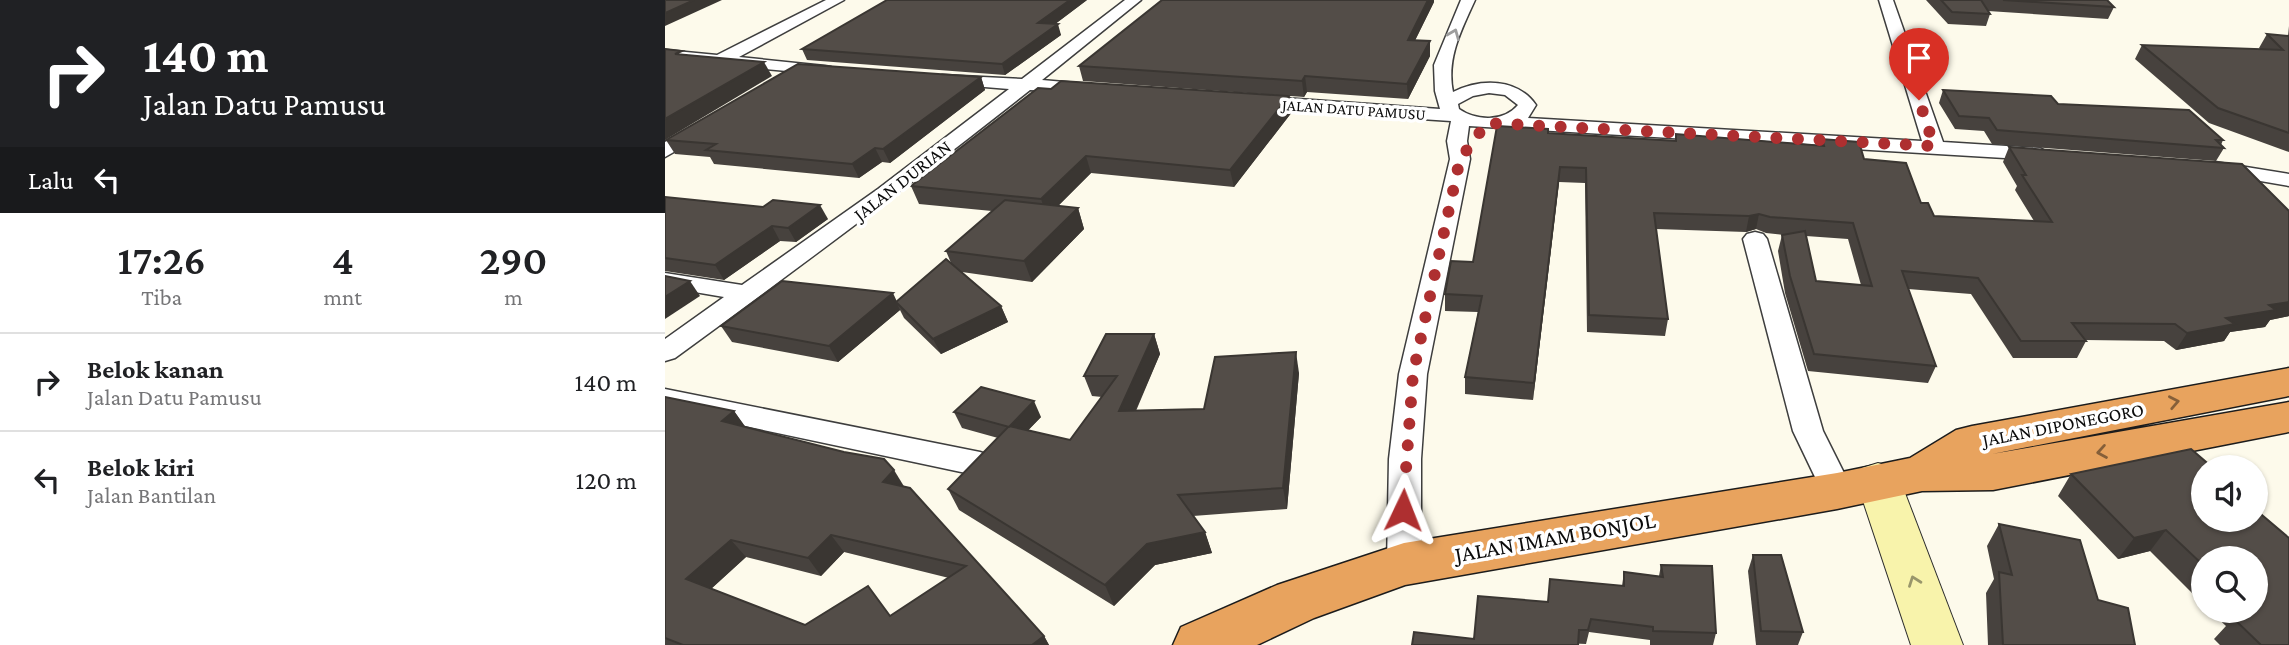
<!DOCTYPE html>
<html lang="id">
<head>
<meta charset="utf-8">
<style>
	:root { --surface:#fff; --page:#f6f6f6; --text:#202124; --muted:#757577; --line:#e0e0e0 }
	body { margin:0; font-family:"Crimson Pro",serif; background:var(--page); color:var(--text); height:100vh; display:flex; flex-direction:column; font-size:26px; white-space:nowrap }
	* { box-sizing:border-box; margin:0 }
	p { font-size:23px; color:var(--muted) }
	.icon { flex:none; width:38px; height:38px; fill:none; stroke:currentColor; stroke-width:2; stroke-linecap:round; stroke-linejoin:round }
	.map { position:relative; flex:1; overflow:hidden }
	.side { display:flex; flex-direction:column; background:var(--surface); width:665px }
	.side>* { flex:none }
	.hud { background:#202124; color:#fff; overflow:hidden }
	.controls { position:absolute; left:1526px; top:455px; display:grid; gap:14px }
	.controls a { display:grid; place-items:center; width:77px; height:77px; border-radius:50%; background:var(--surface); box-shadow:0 2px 5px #0004; font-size:35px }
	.pin { position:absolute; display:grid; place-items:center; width:60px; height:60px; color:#fff; margin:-72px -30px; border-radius:50% 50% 50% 0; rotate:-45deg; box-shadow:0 0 7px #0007 }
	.pin .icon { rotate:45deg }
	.me { position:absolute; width:77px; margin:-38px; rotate:2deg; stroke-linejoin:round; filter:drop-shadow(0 0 5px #0008) }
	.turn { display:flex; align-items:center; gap:24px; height:147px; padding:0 28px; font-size:32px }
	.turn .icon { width:91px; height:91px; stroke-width:2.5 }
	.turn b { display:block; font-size:49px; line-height:60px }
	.then { display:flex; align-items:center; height:66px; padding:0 28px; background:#0003; gap:14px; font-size:26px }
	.eta { display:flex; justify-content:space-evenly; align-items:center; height:119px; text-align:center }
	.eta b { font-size:42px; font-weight:600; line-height:49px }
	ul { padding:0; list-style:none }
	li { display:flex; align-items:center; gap:21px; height:98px; padding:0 28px; border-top:2px solid var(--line) }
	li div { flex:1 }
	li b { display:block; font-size:26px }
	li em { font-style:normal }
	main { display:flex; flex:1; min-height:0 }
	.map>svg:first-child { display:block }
</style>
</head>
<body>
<main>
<section class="side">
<div class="hud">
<div class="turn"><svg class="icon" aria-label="right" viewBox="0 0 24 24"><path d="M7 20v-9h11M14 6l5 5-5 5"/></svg><div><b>140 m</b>Jalan Datu Pamusu</div></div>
<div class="then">Lalu<svg class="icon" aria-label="left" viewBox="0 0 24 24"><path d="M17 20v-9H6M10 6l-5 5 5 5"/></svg></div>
</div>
<div class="eta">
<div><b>17:26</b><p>Tiba</p></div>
<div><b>4</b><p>mnt</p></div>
<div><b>290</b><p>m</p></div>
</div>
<ul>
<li><svg class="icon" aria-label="right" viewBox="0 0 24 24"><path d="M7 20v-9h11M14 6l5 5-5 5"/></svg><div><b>Belok kanan</b><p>Jalan Datu Pamusu</p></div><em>140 m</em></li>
<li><svg class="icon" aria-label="left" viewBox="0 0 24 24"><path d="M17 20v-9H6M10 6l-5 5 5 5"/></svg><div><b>Belok kiri</b><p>Jalan Bantilan</p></div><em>120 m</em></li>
</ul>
</section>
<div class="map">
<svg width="1624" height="645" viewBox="0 0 1624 645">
	<rect width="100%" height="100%" fill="#fdfaeb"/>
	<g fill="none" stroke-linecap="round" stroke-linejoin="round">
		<defs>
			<g id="street">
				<polygon points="161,0 179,0 74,57 160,66 166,67 169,71 166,75 0,60 0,50 52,55"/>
				<path d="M460 0H476L377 80 422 84 431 89 428 93 365 90C248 183 129 271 10 358L0 361V339L59 297 0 287V273L77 285 213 189 344 89 283 84 277 83 274 79 277 75 357 79Z"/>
				<path d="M796 0H810C797 29 781 58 788 92 816 78 852 78 871 105L863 118 1257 141 1214 0H1228L1278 142 1375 148 1385 154 1375 160 804 126 802 141 805 159 762 374 756 459V564L751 574 739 579 727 574 722 564 724 459 734 374 785 159 782 141 786 121 590 108 581 102 590 96 775 109 770 91 769 65ZM824 93 840 95 853 105C839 122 811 121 794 109L793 104 808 96Z"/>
				<polygon points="35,123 42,125 45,129 42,133 0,157 0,142"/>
				<polygon points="1550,162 1624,174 1624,186 1543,172 1540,168"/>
				<polygon points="1090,232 1098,234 1102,239 1158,431 1188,491 1183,500 1172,503 1161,500 1128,431 1078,239 1082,234"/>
				<polygon points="0,389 315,452 326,456 331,464 326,472 315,476 0,409"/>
			</g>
			<polygon id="secondary" points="1213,463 1229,468 1235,480 1298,645 1246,645 1191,480 1197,468"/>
			<polygon id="highway" points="1624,368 1624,396 1327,454 1624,402 1624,432 1328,490 1257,491 1172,509 740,585 649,618 592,645 508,645 516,627 612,585 739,543 1172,473 1245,458 1291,430 1307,426"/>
		</defs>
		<use href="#street" stroke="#3e3e3e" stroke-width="3"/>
		<use href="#secondary" stroke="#2d2d2d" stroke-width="2"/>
		<use href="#highway" stroke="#1c1c1c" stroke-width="3"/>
		<use href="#street" fill="#fff" fill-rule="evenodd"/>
		<use href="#secondary" fill="#f8f3ab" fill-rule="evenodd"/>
		<use href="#highway" fill="#e8a35e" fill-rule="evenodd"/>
	</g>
	<g fill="#47423e" fill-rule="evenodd">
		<polygon points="422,0 390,24 396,35 340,75 142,60 137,49"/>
		<polygon points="1261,0 1442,0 1449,7 1443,19 1323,11 1325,14 1321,26 1283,24"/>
		<polygon points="769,2 750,40 765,41 765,56 743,99 642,92 639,97 418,81 414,66"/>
		<polygon points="1624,26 1624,152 1544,123 1470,59 1477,45 1595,49 1594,48 1602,34 1623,36"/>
		<polygon points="316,77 320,90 225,163 217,162 194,178 49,164 45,157 10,154 1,140"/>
		<polygon points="1278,90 1393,104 1558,140 1556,145 1559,148 1551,161 1327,144 1319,131 1290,129 1274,103"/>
		<polygon points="624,96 627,112 569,187 426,173 393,206 413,208 419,229 367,282 297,272 336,306 343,322 276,354 239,318 235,310 173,362 67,342 56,326 232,301 286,263 281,251 327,211 254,204 246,186"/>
		<path d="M883 133 1010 140 1011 134 1155 145 1157 139 1199 159 1256 203 1269 216 1369 221 1350 190 1352 186 1338 162 1344 147 1624 211V316L1605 320 1600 327 1565 332 1559 341 1511 350 1499 341 1420 340 1421 341 1412 358H1348L1306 294 1243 289 1271 366 1263 383 1143 371 1120 293 1113 251 1117 235H1119L1101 233 1091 229 1081 232 991 229 1003 319 1000 336 922 332 920 183 894 182 868 400 800 394V377L813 312 780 311V294L808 262ZM1141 236 1183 239 1196 285 1151 281Z"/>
		<polygon points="0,197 163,219 131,242 115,241 59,280 0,271"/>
		<polygon points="489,334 495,354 471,411 539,409 634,373 622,509 528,516 540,532 547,553 490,565 449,606 294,510 283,489 333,438 297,428 289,412 376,417 363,430 405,440 437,397 427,396 419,376"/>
		<path d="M0 397 69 411 80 427 239 487 379 636 384 645H0ZM179 552 284 578 225 616 140 625 46 589 81 557 156 576Z"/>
		<polygon points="1406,474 1591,505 1594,509 1592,511 1624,645 1555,645 1549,639 1561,626 1545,611 1591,611 1538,558 1538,604 1485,551 1453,559 1393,496"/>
		<polygon points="1334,524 1433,600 1470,645 1323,645 1321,593 1329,579 1322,546"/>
		<polygon points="1088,555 1138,632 1133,645 1091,645 1083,571"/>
		<polygon points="996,565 1051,633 1048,645 985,645 985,640 924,632 921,644 809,639 883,602 957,586 959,572 994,576"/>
	</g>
	<g fill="#3a3632">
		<polygon points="29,0 57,0 0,26 0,13"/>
		<polygon points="405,0 422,0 377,34 373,23"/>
		<polygon points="763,0 769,0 769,2 743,55 743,40"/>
		<polygon points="393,24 396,35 340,75 337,64"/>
		<polygon points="765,41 765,56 743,99 742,84"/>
		<polygon points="99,62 107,76 0,140 0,119"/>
		<polygon points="640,76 642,92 639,97 637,81"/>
		<polygon points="316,77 320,90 225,163 218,149"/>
		<polygon points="624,96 627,112 569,187 565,170"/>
		<polygon points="210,148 217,162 194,178 187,164"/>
		<polygon points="421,156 426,173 382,217 376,199"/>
		<polygon points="895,167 894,182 868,400 869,383"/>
		<polygon points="155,205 163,219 131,242 123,228"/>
		<polygon points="413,208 419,229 367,282 359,261"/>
		<polygon points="1094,214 1091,229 1081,232 1084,216"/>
		<polygon points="107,226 115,241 59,280 50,265"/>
		<polygon points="25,281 35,296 0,319 0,297"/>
		<polygon points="228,293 234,306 231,302 235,310 173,362 164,346"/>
		<polygon points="1624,302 1624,316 1605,320 1600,327 1565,332 1559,341 1511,350 1522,333 1561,318 1604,305"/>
		<polygon points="336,306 343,322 276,354 268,339"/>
		<polygon points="489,334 495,354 461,432 454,411"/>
		<polygon points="631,352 634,373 622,509 618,488"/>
		<polygon points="369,401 376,417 351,443 344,427"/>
		<polygon points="69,411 82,429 57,421"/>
		<polygon points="229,470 240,488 218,482"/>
		<polygon points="1501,530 1485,551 1453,559 1469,538"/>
		<polygon points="540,532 547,553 490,565 449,606 440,585 482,544"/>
		<polygon points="166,535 179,552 156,576 143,558"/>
		<polygon points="66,540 81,557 37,597 21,579"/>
		<polygon points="379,636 384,645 367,645"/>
	</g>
	<g fill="#534d48" stroke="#3a3632" stroke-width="2" fill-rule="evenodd">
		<polygon points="0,0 29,0 0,13"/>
		<polygon points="222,0 405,0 373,23 393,24 337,64 137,49"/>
		<polygon points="497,0 763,0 743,40 765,41 742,84 640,76 637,81 414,66"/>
		<polygon points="1276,0 1316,0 1325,14 1287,12"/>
		<polygon points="1338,0 1442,0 1449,7"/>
		<polygon points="1602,34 1624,36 1624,133 1553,108 1477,45 1618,50"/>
		<polygon points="0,49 17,51 10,54 99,62 0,119"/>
		<polygon points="133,64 316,77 218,149 210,148 187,164 41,150 51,144 1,140"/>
		<polygon points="396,81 624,96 565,170 421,156 376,199 246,186 373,88 386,89"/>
		<polygon points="1278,90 1386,96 1393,104 1524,110 1558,140 1551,140 1559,148 1332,130 1324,118 1294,116"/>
		<polygon points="832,126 883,129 883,133 1011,141 1011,134 1159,146 1157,139 1194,142 1199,159 1241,163 1256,203 1263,203 1269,216 1387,222 1357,175 1361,175 1344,147 1577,164 1624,211 1624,302 1604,305 1611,310 1561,318 1570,324 1522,333 1510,324 1407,323 1421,341 1356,341 1313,278 1237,271 1271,366 1149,354 1125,276 1117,235 1140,231 1151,281 1207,286 1188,223 1105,217 1094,214 1084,216 989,213 1003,319 924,315 921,168 895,167 869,383 800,377 817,296 780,294 786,261 808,262"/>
		<polygon points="0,197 98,207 108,200 155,205 123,228 107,226 50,265 0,258"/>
		<polygon points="340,200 413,208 359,261 281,251"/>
		<polygon points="281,259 336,306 268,339 231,302"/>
		<polygon points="0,276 25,281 0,297"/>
		<polygon points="117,281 228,293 164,346 56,326"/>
		<polygon points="441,334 489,334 454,411 539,409 550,357 631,352 618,488 513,495 540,532 482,544 440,585 283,489 344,426 405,440 452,376 419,376"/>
		<polygon points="316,387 369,401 344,427 289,412"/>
		<path d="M0 397 69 411 57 421 179 452 219 459 229 470 218 482 245 488 379 636 367 645H18L0 638ZM166 535 301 566 225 616 203 586 140 625 21 579 66 540 143 558Z"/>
		<polygon points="1526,449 1547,467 1538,467 1538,520 1591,520 1591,510 1624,538 1624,645 1596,645 1568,618 1588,612 1586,611 1591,611 1591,558 1538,558 1538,565 1501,530 1469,538 1406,474"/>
		<polygon points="1334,524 1415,540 1433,600 1463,608 1470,645 1338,645 1334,572 1347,575"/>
		<polygon points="1088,555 1116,555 1138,632 1096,631"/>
		<polygon points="996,565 1047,566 1051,633 988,631 988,627 926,619 923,630 914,630 913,645 747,645 749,632 809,639 813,596 883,602 885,579 959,586 959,572 998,577"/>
	</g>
	<defs><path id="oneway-chevron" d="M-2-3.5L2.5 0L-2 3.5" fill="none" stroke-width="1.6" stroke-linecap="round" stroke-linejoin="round" transform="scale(1.75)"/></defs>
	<use stroke="#9d9d9d" href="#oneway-chevron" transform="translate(789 34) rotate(-68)"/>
	<g stroke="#855f39">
		<use href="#oneway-chevron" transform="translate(1509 402) rotate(-11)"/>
		<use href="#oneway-chevron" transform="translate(1437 452) rotate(170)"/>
	</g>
	<use stroke="#99966b" href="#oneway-chevron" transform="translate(1249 581) rotate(-110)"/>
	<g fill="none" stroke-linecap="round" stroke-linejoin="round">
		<polyline stroke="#ae2f30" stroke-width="12" stroke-dasharray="0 21.6" points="738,510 748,374 795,159 822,123 1269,146 1254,100"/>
	</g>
	<g text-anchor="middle" stroke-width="7" stroke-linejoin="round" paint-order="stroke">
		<g font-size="16" fill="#0b0b0b" stroke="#fff">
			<text transform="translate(689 109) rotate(4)" y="6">JALAN DATU PAMUSU</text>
		</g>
		<g font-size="19" fill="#0b0b0b" stroke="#fff">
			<text transform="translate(237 180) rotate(-38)" y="7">JALAN DURIAN</text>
			<text transform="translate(1398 424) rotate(-11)" y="7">JALAN DIPONEGORO</text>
		</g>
		<g font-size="23" fill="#0b0b0b" stroke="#fff">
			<text transform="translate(890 537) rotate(-10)" y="8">JALAN IMAM BONJOL</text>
		</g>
	</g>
</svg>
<div class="controls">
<a><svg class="icon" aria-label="sound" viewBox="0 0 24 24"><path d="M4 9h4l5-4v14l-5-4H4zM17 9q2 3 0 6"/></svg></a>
<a><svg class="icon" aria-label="search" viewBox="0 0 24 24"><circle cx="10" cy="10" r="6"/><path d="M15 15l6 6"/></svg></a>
</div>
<div class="pin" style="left:1254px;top:100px;background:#d93025"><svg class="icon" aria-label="arrive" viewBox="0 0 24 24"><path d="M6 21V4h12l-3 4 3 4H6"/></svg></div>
<svg class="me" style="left:738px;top:510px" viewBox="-20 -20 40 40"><path d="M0-17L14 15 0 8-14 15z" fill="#ae2f30" stroke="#fff" stroke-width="4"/></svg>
</div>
</main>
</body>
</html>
